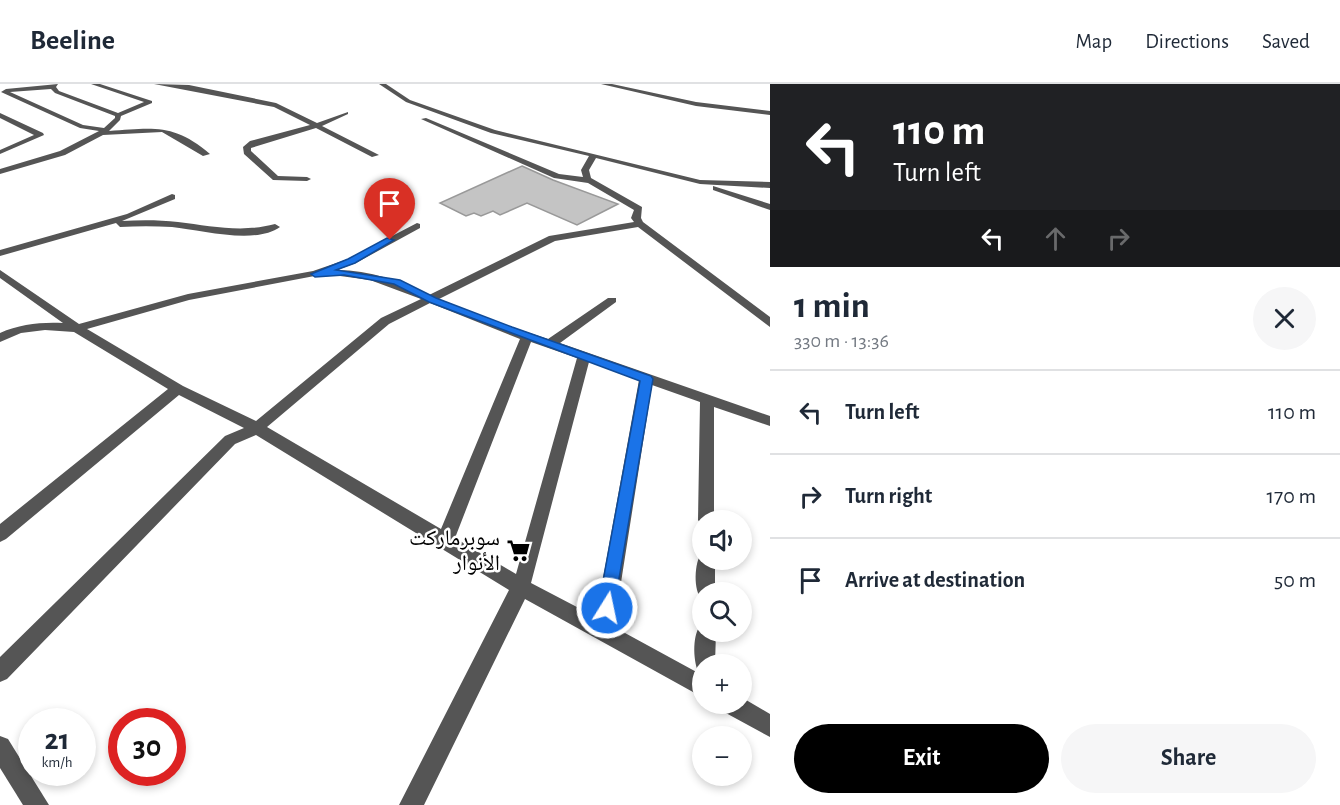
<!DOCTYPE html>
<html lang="en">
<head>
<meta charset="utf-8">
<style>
	:root { --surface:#fff; --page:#f6f6f7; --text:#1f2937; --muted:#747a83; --line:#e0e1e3; --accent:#000 }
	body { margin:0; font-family:"Alegreya Sans","Noto Naskh Arabic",sans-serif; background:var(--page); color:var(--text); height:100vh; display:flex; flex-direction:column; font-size:22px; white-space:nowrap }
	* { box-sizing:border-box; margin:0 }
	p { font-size:20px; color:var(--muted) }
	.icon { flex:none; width:33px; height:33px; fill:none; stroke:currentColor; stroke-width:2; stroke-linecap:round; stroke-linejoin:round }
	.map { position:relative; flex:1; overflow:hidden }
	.details { display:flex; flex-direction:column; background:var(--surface); width:570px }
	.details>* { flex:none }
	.banner { background:#202124; color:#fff; overflow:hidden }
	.tools { position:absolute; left:692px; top:426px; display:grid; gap:12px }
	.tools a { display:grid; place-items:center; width:60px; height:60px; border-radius:50%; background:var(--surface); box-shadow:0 3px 9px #0003; font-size:30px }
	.speed { position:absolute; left:18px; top:624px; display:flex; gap:12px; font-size:30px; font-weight:700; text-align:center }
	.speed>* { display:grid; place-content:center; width:78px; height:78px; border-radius:50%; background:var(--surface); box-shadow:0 3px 9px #0003; line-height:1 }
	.speed small { font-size:15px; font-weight:400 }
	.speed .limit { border:9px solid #d22; background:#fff; color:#111 }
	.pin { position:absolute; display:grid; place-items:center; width:51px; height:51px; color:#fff; margin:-62px -26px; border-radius:50% 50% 50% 0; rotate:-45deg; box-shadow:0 0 6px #0007 }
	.pin .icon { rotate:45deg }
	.me { position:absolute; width:66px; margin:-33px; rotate:10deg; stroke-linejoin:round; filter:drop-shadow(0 0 4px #0008) }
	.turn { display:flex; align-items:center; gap:21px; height:126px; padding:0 24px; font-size:27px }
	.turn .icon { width:78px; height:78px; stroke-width:2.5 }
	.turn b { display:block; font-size:42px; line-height:51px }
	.lanes { display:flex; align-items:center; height:57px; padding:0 24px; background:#0003; justify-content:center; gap:30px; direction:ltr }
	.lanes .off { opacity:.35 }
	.round { display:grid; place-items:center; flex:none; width:63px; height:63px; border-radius:32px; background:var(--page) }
	.head { display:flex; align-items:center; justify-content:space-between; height:102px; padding:0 24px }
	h1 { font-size:36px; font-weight:700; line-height:45px }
	.primary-button { display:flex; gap:12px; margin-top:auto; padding:12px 24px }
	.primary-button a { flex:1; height:69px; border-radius:36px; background:var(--accent); color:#fff; font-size:24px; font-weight:700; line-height:69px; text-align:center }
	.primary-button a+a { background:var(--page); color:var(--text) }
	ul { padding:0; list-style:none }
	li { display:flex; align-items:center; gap:18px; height:84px; padding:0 24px; border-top:2px solid var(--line) }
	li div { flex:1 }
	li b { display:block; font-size:22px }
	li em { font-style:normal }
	header { display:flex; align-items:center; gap:36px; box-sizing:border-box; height:84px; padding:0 30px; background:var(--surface); border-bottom:2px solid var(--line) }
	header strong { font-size:28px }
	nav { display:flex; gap:33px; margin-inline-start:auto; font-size:21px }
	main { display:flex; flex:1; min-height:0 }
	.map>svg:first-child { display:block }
</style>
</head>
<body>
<header>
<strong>Beeline</strong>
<nav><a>Map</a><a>Directions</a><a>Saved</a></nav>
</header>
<main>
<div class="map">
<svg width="770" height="721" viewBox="0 0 770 721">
	<rect width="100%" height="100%" fill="#fff"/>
	<polygon fill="#c4c4c4" stroke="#999" stroke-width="1.5" points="522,82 553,96 618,120 577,141 527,119 500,131 493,127 481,132 474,129 466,132 440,119"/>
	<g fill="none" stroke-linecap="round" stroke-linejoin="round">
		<g fill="#555" fill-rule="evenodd">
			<path d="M58 0 56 3 59 7 118 29 144 18 91 0H100L152 17V19L121 32 120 36 109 47C153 44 174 39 210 70L203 72 162 48 103 51 65 71 0 90V85L60 67 99 47 80 44 1 8 6 5ZM51 5 55 9 115 32V34L104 44 83 41 10 8Z"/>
			<polygon points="154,0 189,1 276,19 317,39 348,28 348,30 322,42 379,71 372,73 316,44 251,64 251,67 278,92 307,93 311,95 307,97 273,96 244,70 243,63 250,57 310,41 274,23"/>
			<path d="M379 0H386L410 16 495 46 700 96 770 98V104L700 100 596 74 589 86 591 94 642 123 641 134 643 138 770 233V243L638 143 555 157 439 215 494 237 548 255 608 214H616V218L560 259 770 332V342L714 323V436H702V442L698 436 700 318 652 301 614 543 702 591V613L525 515 424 721H399L509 506 256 351 235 360 7 595 0 598V573L225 352 244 344 179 311 6 455 0 458V440L168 305 74 248 45 246 21 249 0 258V249C20 240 41 238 63 239L0 194V186L79 240 188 210 313 187 348 175 417 139 420 140V144L356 179 337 186C370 186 400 197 429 211L549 152 634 138 631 134 634 126 588 99 554 94 421 35 426 34 559 90 583 93 581 86 589 72 491 49 406 18ZM325 190 370 196 421 215 381 234 256 337 183 302 87 245 189 216ZM430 219 520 255 441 445 267 343 389 240ZM531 258 577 274 516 490 455 454ZM589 278 639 296 596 533 531 499Z"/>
			<polygon points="601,0 612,0 696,18 770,27 770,31 696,22"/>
			<polygon points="0,29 43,49 44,51 0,70 0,66 34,51 0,34"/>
			<polygon points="713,102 770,120 770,126 713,106"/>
			<path d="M172 110 175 111V115L122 137C141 136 160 136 178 138 211 142 242 149 275 140L280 143C255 161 201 146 172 143 155 142 137 142 120 143L116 139 0 172V166L127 130Z"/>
			<path d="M702 469V476H715V508H702V515C693 508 694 477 702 469Z"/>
			<path d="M702 540V548H716L715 580H702V589L698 587C693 576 692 548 702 540Z"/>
			<polygon points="741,613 770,630 770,653 724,628 721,620 741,620"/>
			<polygon points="0,652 8,655 49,721 23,721 0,684"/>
		</g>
	</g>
	<polygon fill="#1a73e8" stroke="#114b97" stroke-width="1.5" points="387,154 394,156 355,179 336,186 400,196 436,214 512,243 651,292 653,295 613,530 607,533 601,530 598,524 640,297 429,218 394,200 344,191 315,193 311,190 348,175"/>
	<defs>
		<symbol id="supermarket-bare" viewBox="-9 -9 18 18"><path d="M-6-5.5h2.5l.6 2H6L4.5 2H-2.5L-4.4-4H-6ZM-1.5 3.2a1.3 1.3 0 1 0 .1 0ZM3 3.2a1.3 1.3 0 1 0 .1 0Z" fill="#000" stroke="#fff" stroke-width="2.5" paint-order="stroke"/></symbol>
	</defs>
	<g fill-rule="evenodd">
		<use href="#supermarket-bare" x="502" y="450" width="33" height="33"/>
	</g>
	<g text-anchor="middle" stroke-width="5" stroke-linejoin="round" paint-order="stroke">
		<g font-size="22" fill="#000" stroke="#fff" text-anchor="end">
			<text x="500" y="461">سوبرماركت<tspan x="500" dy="25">الأنوار</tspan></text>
		</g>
	</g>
</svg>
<div class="tools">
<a><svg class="icon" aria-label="sound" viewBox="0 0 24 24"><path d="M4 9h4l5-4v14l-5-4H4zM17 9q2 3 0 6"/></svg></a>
<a><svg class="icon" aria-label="search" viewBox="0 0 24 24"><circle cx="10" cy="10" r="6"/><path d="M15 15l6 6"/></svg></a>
<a>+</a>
<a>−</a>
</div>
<div class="speed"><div>21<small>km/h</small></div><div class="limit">30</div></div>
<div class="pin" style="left:390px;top:156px;background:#d93025"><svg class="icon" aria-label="arrive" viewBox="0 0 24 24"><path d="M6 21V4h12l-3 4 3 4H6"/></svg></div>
<svg class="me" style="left:607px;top:524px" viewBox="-20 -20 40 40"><circle r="17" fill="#1a73e8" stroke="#fff" stroke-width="3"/><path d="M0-11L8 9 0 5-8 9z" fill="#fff"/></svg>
</div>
<section class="details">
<div class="banner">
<div class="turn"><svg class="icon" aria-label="left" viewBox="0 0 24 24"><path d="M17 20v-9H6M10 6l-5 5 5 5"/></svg><div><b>110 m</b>Turn left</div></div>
<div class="lanes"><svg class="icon" aria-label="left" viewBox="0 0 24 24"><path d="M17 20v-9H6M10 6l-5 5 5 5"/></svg><svg class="icon off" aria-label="ahead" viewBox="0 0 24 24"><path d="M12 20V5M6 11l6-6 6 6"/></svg><svg class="icon off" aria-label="right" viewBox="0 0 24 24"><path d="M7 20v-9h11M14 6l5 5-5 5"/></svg></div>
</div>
<div class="head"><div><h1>1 min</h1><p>330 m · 13:36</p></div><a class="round"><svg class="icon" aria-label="close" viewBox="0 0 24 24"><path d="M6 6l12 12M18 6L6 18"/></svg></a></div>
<ul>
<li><svg class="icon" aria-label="left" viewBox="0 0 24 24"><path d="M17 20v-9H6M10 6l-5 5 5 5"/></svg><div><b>Turn left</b></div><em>110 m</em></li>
<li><svg class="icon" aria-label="right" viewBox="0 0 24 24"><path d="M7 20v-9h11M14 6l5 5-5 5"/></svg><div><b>Turn right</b></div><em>170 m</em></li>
<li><svg class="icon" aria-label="arrive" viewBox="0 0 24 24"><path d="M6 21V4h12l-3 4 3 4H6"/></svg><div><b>Arrive at destination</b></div><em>50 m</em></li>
</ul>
<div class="primary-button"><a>Exit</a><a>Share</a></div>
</section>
</main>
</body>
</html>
